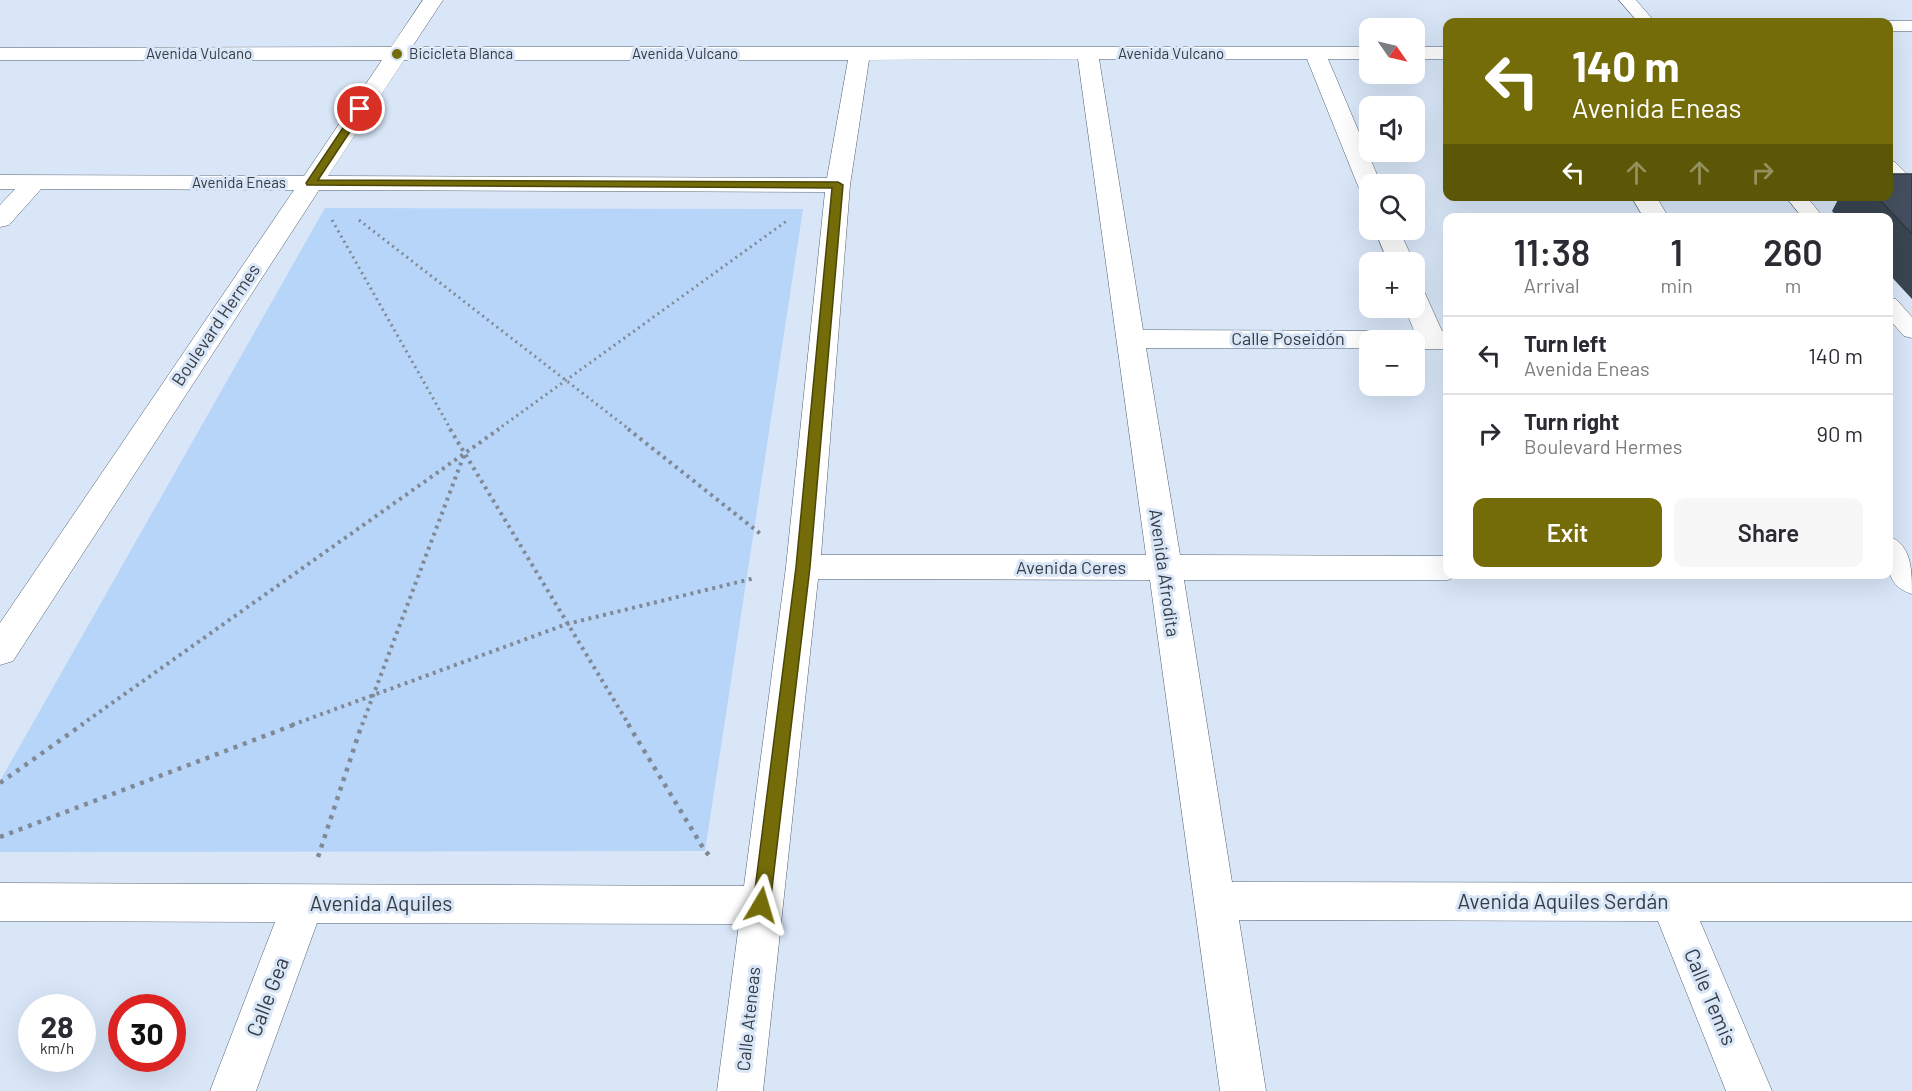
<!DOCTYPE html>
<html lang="en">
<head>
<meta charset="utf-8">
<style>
	:root { --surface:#fff; --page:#f7f7f7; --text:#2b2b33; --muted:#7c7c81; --line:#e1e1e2; --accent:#746c09 }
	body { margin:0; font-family:Barlow,sans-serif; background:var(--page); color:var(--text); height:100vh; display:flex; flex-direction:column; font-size:22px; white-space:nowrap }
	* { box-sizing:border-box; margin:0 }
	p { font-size:20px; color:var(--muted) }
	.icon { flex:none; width:33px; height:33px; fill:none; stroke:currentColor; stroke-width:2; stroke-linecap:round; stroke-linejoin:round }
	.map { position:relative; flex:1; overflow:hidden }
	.drawer { position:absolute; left:1443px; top:213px; width:450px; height:366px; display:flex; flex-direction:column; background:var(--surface); border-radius:12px; box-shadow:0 6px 24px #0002 }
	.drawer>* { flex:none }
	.guide { position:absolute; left:1443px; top:18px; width:450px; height:183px; border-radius:12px; box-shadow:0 6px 24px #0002; background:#746c09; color:#fff; overflow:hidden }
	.needle { width:39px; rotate:124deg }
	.controls { position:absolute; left:1359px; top:18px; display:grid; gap:12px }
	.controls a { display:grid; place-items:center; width:66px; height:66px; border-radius:12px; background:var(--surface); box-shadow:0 6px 24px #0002; font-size:30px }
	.speed { position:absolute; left:18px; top:994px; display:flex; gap:12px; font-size:30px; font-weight:700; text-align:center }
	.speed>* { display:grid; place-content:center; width:78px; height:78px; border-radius:50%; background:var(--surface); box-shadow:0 6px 24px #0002; line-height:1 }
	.speed small { font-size:15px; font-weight:400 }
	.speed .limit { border:9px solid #d22; background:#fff; color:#111 }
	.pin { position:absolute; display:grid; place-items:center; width:51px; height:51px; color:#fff; margin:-26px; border:3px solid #fff; border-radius:50%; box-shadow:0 2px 6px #0007 }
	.me { position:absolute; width:66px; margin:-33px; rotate:7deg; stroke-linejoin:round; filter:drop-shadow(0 0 4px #0008) }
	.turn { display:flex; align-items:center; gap:21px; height:126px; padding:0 30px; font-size:27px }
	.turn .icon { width:78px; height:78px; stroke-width:2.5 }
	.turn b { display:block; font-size:42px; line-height:51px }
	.lanes { display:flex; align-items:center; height:57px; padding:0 30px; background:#0003; justify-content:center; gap:30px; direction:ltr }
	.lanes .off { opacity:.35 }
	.eta { display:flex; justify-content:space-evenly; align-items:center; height:102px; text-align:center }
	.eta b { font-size:36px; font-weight:600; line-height:42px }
	.action { display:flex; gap:12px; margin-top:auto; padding:12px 30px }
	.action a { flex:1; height:69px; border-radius:12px; background:var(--accent); color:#fff; font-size:24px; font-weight:600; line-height:69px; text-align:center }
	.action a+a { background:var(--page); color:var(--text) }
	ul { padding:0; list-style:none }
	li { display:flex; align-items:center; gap:18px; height:78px; padding:0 30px; border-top:2px solid var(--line) }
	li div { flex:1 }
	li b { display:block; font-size:22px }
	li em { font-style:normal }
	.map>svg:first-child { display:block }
</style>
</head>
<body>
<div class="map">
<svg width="1912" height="1091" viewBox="0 0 1912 1091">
	<rect width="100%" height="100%" fill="#d8e6f8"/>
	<polygon fill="#b7d4f9" points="325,208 803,209 705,851 0,852 0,781"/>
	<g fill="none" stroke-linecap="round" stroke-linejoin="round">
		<defs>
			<g id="service">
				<polygon points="1619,0 1636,0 1655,22 1638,22"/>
				<polygon points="1888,21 1912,21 1912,31 1888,31 1888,22 1882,22"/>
				<polygon points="1888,160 1895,162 1912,179 1912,187 1898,187 1888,178"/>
				<polygon points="1785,196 1806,196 1824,218 1803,218"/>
				<polygon points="1888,297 1896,299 1912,317 1912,338 1904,336 1888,318"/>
			</g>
			<g id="minor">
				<path d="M423 0H443L412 47H1370V59H1328L1381 184H1370V193L1361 191 1358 186 1307 59H1099L1143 330 1414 331 1405 308H1414V289L1424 291 1442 331H1448V349H1414V340H1370V348H1146L1180 555 1448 556V574H1461L1448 580H1184L1232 882 1912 883V921H1700L1772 1091H1726L1658 921 1239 920 1266 1091H1220L1150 580 818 579 763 1091H717L739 924 317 923 256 1091H210L275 922 0 921V883L744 886 786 567 825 192 319 190 13 661 0 665V623L294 190 41 189 9 225 0 227V205L15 189H0V175L304 176 382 60H0V48L391 47ZM1078 59 1146 555H821L850 185 869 60ZM404 60H848L827 178 328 176Z"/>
				<rect x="1414" y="47" width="34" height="12"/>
				<polygon points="1631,196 1656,196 1669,218 1644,218"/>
				<polygon points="1375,230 1399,230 1414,262 1388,262"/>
				<path d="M1888 536C1912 544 1912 570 1912 594 1883 585 1888 561 1888 536Z"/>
			</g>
		</defs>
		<use href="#service" stroke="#556170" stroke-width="1"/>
		<use href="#minor" stroke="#556170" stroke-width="1"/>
		<g stroke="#808a96" stroke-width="3" stroke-dasharray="2 4" stroke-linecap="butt">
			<polyline points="332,220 451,430"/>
			<polyline points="359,220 630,430"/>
			<polyline points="497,430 788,220"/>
		</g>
		<g stroke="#808a96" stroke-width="4" stroke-dasharray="3 4.5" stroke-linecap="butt">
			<polyline points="450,429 629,725"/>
			<polyline points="628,429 762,535"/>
			<polyline points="81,725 499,429"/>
			<polyline points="292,725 567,624 755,578"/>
			<polyline points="362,725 464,455"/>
		</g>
		<g stroke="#808a96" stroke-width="4.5" stroke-dasharray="4 6" stroke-linecap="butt">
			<polyline points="628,724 705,851 712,858"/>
			<polyline points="0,783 83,724"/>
			<polyline points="0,837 296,724"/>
			<polyline points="318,857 362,724"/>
		</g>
		<use href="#service" fill="#fff" fill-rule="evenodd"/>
		<use href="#minor" fill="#fff" fill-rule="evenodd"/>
	</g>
	<polygon fill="#3a4552" points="1912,174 1912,299 1888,273 1888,218 1838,218 1832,211 1840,196 1888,196"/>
	<polygon fill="#44505f" stroke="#303842" stroke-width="1.5" points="1888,174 1912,174 1912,234 1876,196 1888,196"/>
	<polygon fill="#746c09" stroke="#4b4606" stroke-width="1.5" points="360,106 365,109 318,180 838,182 843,185 810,567 770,905 767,911 761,913 755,911 753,905 796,567 832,188 307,185 306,183 357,107"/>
	<circle fill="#746c09" stroke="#d8e6f8" stroke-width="2" cx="397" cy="54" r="6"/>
	<g text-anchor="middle" stroke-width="6" stroke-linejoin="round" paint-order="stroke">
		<g font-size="15" fill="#363c43" stroke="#d8e6f8">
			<text x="199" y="59">Avenida Vulcano</text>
			<text x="685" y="59">Avenida Vulcano</text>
			<text x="1171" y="59">Avenida Vulcano</text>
			<text x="239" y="188">Avenida Eneas</text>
		</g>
		<g font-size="15" fill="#363c43" stroke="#d8e6f8" text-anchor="start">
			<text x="409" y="59">Bicicleta Blanca</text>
		</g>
		<g font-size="18" fill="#363c43" stroke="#d8e6f8">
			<text transform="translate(216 325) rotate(-56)" y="6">Boulevard Hermes</text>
			<text x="1288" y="345">Calle Poseidón</text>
			<text x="1071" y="574">Avenida Ceres</text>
			<text transform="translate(1164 573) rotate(82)" y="6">Avenida Afrodita</text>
			<text transform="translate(749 1019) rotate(-84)" y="6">Calle Ateneas</text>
		</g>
		<g font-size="21" fill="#363c43" stroke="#d8e6f8">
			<text x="1563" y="909">Avenida Aquiles Serdán</text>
			<text x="381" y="911">Avenida Aquiles</text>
			<text transform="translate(268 997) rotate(-69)" y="7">Calle Gea</text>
			<text transform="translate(1710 997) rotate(67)" y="7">Calle Temis</text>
		</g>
	</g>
</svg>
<div class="controls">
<a><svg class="needle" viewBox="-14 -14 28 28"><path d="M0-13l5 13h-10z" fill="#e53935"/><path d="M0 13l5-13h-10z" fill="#7c7c81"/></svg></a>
<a><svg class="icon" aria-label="sound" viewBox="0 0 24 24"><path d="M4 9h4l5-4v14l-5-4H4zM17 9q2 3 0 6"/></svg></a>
<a><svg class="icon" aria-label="search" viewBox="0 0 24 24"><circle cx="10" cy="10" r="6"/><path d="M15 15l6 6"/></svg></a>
<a>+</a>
<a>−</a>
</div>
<div class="speed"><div>28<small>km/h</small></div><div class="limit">30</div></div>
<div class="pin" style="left:360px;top:109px;background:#d93025"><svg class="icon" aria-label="arrive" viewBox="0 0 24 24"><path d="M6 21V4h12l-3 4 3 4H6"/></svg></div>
<svg class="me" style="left:761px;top:905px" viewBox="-20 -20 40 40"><path d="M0-17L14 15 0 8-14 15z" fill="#746c09" stroke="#fff" stroke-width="4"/></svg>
<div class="guide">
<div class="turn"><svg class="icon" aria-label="left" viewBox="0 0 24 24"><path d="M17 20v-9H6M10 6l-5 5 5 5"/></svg><div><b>140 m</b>Avenida Eneas</div></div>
<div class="lanes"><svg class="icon" aria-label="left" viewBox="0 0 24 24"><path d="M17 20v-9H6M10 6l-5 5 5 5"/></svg><svg class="icon off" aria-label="ahead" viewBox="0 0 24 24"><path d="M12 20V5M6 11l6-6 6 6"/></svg><svg class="icon off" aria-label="ahead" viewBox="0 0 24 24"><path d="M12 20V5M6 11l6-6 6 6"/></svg><svg class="icon off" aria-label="right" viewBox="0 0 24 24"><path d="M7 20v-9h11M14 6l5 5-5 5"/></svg></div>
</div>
<section class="drawer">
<div class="eta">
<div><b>11:38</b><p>Arrival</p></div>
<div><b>1</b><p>min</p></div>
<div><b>260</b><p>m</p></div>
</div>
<ul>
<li><svg class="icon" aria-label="left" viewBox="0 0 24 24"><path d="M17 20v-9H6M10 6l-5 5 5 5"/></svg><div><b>Turn left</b><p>Avenida Eneas</p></div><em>140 m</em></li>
<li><svg class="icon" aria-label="right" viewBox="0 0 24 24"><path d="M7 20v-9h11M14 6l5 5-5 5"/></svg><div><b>Turn right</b><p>Boulevard Hermes</p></div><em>90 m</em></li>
</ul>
<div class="action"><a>Exit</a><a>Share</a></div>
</section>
</div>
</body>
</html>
